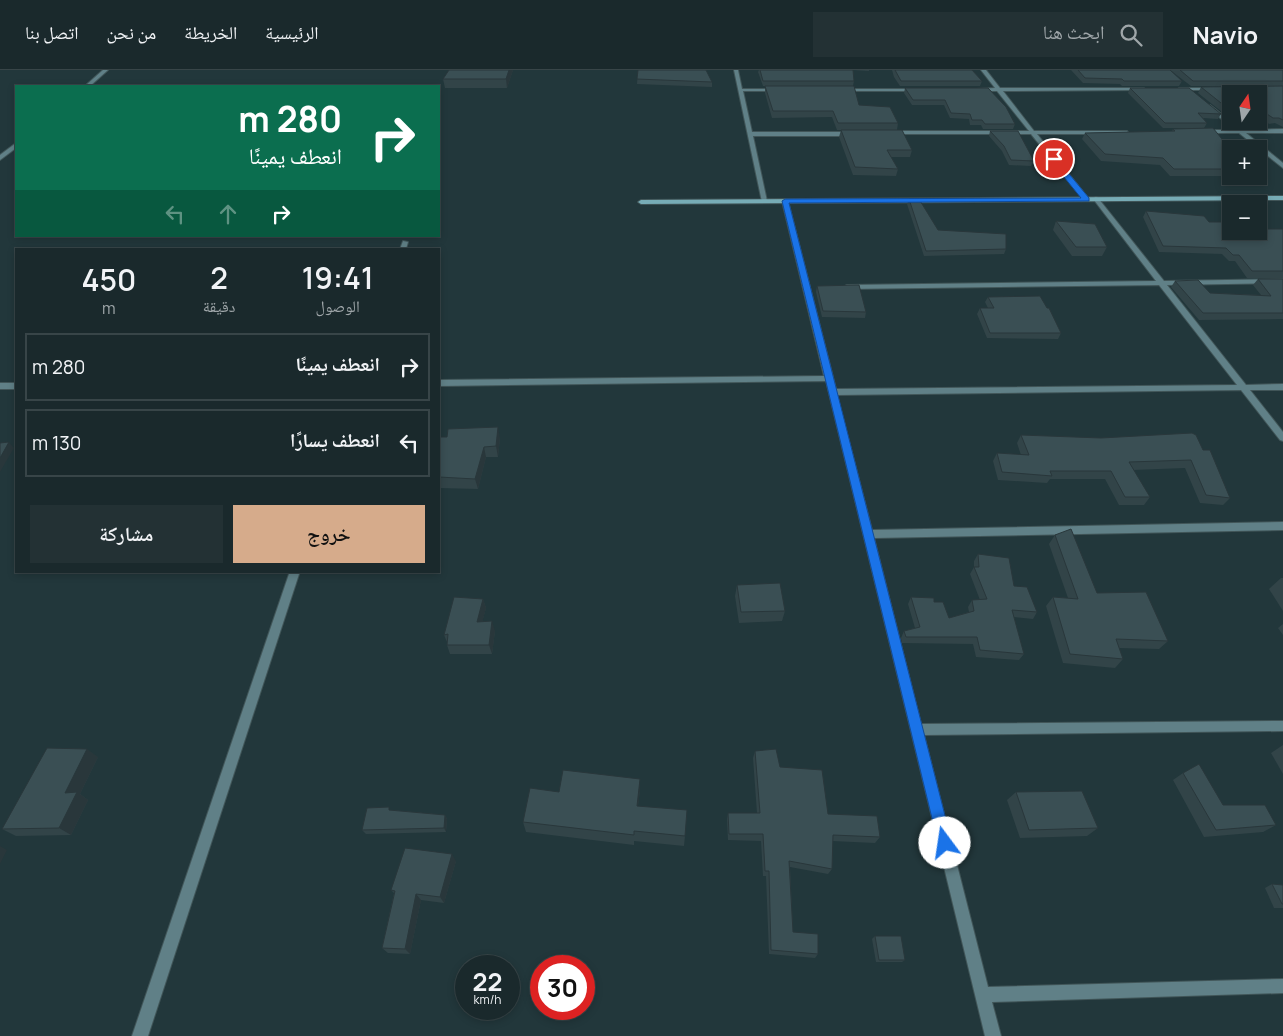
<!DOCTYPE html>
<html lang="ar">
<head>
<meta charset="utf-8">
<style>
	:root { --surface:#1a292c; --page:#233134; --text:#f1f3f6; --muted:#9fa6a9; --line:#384548; --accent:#d6ab8b }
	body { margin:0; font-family:Manrope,"Noto Naskh Arabic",sans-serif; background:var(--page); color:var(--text); direction:rtl; height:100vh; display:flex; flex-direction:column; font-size:19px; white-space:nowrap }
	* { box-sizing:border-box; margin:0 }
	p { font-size:16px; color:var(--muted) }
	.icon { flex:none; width:28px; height:28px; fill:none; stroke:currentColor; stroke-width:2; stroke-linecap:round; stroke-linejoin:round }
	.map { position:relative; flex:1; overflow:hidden; direction:ltr }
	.side { position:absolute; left:15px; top:178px; width:425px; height:325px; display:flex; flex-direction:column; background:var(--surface); border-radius:0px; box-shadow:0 2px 8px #0003,0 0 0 1px var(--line); direction:rtl }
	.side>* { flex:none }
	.banner { position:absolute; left:15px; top:15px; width:425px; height:152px; border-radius:0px; box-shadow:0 2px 8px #0003,0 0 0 1px var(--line); direction:rtl; background:#0b6e4f; color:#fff; overflow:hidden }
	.needle { width:32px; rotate:13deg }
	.controls { position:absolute; left:1222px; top:15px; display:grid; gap:10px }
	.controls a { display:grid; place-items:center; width:45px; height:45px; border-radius:0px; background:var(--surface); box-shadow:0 2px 8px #0003,0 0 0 1px var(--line); font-size:25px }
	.speed { position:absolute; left:455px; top:885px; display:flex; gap:10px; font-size:25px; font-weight:700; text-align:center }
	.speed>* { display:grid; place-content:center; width:65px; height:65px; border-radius:50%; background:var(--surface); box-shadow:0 2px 8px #0003,0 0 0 1px var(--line); line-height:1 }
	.speed small { font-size:12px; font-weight:400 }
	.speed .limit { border:8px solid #d22; background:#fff; color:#111 }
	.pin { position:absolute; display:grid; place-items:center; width:42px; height:42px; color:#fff; margin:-21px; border:2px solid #fff; border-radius:50%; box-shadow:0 1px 5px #0007 }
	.me { position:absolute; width:55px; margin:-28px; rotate:346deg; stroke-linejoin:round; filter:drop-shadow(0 0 4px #0008) }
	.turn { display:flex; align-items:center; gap:18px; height:105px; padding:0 15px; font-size:22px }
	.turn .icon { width:65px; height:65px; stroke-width:2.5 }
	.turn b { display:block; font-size:35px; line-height:42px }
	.lanes { display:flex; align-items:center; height:48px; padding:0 15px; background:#0003; justify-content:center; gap:25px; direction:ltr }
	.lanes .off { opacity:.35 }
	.eta { display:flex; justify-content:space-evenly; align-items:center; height:85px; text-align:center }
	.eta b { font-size:30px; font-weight:600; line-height:35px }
	.action { display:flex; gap:10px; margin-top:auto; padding:10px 15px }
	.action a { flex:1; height:58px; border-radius:0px; background:var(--accent); color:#111; font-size:20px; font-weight:600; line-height:58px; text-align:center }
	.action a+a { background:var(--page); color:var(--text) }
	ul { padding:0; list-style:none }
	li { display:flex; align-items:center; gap:15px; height:68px; margin:0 10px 8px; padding:0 5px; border:2px solid var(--line); border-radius:0px }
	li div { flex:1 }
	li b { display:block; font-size:19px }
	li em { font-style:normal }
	header { display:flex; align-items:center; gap:30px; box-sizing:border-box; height:70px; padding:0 25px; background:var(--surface); border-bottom:1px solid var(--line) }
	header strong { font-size:24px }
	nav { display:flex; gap:28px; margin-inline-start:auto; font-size:18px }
	.search { width:350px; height:45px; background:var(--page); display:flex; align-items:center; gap:12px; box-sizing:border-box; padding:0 18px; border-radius:0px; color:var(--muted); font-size:19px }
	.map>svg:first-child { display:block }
</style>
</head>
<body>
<header>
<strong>Navio</strong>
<div class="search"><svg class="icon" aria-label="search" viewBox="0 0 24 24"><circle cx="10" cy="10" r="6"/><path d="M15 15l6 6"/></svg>ابحث هنا</div>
<nav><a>الرئيسية</a><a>الخريطة</a><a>من نحن</a><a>اتصل بنا</a></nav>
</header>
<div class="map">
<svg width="1283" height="966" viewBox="0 0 1283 966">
	<rect width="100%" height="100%" fill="#22373b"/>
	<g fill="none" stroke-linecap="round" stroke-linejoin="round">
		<defs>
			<g id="street">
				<polygon points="103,0 108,0 90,16 85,16"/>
				<polygon points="734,0 738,0 742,19 777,19 779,20 777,21 743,21 752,62 852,62 855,64 852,66 753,66 767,131 762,132"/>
				<polygon points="981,0 986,0 1000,18 1144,18 1142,20 1003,21 1034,61 1127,61 1128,62 1125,64 1037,64 1089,129 1089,131 1085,131 1031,64 890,64 890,62 892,61 1029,61 997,21 974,21 976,19 995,18"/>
				<polygon points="1179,18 1214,18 1216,19 1214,20 1177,20"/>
				<polygon points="841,19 917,19 919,20 917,21 839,21"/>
				<polygon points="1210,35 1242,60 1283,59 1283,63 1246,63 1283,93 1283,98 1239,63 1202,63 1201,62 1204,60 1235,60 1208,38"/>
				<polygon points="16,73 16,78 0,90 0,85"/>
				<polygon points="1096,127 1098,128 1164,211 1283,209 1283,213 1167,215 1246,315 1283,314 1283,320 1250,320 1283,362 1283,371 1280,370 1241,320 837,325 872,460 1283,452 1283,460 874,468 921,654 1283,651 1283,661 924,665 988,917 1283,909 1283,923 992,932 1001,966 985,966 826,311 439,316 439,310 824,306 782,131 785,129 788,131 836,319 1237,315 1159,215 847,219 843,217 847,215 1156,211 1094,130 1094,128"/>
				<polygon points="403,171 408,172 406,179 400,179"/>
				<rect x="0" y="313" width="16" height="6"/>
				<polygon points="290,501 300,501 148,966 132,966"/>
			</g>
			<polygon id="secondary" points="1283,126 1283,130 641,134 638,132 641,130"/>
		</defs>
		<use href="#street" stroke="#415558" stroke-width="2"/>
		<use href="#secondary" stroke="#415558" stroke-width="2"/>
		<use href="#street" fill="#608087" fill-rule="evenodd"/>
		<use href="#secondary" fill="#77acb6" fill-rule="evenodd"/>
	</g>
	<g fill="#324448">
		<polygon points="513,0 507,18 445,18 443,9"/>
		<polygon points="638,0 712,12 712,17 637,14"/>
		<polygon points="759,0 869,0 869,1 853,0 854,11 853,16 763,16 758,2"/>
		<polygon points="892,0 972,0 982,11 980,16 900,16 894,7"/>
		<polygon points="1071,0 1170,0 1182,11 1179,16 1122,16 1120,14 1083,13"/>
		<polygon points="1170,0 1283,0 1283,16 1191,16"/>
		<polygon points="765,16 859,35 898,53 897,60 837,60 832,47 772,48 765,23"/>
		<polygon points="1283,16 1283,57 1275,53 1269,54 1264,50 1259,49 1259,24 1231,24 1231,49 1198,23 1201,17"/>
		<polygon points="905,18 988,18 1015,54 1013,59 983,59 981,55 970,55 969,49 950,48 944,35 912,35 904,23"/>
		<polygon points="1130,18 1221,44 1218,49 1203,48 1207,53 1204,58 1163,58 1128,23"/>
		<polygon points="1173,59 1231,80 1231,101 1226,101 1223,106 1170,106 1160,95 1101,91 1082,69 1085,63 1172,61"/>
		<polygon points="841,60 912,80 910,87 891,87 898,99 896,106 853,105 839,67"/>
		<polygon points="990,61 1034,91 1031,96 1009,95 1002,81 989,66"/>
		<polygon points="909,129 938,160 1006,179 1004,184 924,186 907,134"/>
		<polygon points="1146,141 1209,152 1231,161 1283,159 1283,208 1247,208 1235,191 1229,191 1222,184 1159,182 1143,147"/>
		<polygon points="1056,151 1107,177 1102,186 1072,186 1053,160"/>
		<polygon points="1258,209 1283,209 1283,249 1199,250 1171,217 1175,211 1210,223 1261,225 1253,215"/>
		<polygon points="817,216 866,242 865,248 822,247 816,222"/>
		<polygon points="988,227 1047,238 1061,263 1058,269 987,268 977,244 980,238 988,238 985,232"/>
		<polygon points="1021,365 1203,380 1230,428 1223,435 1200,433 1185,398 1133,400 1150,427 1144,435 1119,435 1105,409 1050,409 1047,413 998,410 993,391 997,383 1021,385 1017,373"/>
		<polygon points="439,367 500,368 498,387 486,387 478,419 439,418"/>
		<polygon points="1055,465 1097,523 1168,571 1159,579 1119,578 1123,589 1115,598 1063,593 1046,536 1053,527 1068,528 1049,474"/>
		<polygon points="978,484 1014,516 1037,542 1033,549 1014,547 1024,584 1019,590 976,587 973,574 902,573 901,568 904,561 915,558 908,534 911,527 934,532 949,548 969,542 968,537 972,530 980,530 970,504 974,497 974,491"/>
		<polygon points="1281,508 1283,508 1283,541 1269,519"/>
		<polygon points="737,515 785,541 782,551 739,553 735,526"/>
		<polygon points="483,529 486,538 482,552 495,561 492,584 450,584 447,575 447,572 444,565"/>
		<polygon points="1283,554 1283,565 1278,558"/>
		<polygon points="1283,675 1283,704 1271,683"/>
		<polygon points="755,681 780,697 828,744 880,767 875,773 832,771 832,799 828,804 790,797 793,862 818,884 815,888 769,884 766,806 763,806 761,771 728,770 727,749 728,743 757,743 753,688"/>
		<polygon points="98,687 80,724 88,730 71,765 16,766 2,759"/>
		<polygon points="1183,703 1223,735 1276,755 1263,762 1204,767 1173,710"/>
		<polygon points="640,720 638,736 685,766 684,776 634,771 634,775 526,762 523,752 559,722"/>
		<polygon points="1016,722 1098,758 1087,766 1020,768 1007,730"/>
		<polygon points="391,740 445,745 447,749 446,762 366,764 362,760"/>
		<polygon points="456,791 444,833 421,830 410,884 388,883 382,878 394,823 391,820"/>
		<polygon points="1272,814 1283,815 1283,838 1274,838 1265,818"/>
		<polygon points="875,866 905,890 902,892 876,892 872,869"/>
	</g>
	<g fill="#29373b">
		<polygon points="509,0 513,0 507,18 506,9"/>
		<polygon points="498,357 500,368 498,387 496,376"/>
		<polygon points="9,372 14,378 0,402 0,388"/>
		<polygon points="484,377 486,387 478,419 475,409"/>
		<polygon points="483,529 486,538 480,561 477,552"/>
		<polygon points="492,551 495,561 492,584 489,575"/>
		<polygon points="87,679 98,687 80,724 88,730 71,765 59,758 65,723"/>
		<polygon points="640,709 640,720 637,746 637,736"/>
		<polygon points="445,745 447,749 446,762 444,758"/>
		<polygon points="0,776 7,780 0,794"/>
		<polygon points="452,784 456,791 444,833 440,827"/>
		<polygon points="416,824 421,830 410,884 405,879"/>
	</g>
	<g fill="#3a4f54" stroke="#29373b">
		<polygon points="449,0 509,0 506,9 443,9"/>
		<polygon points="638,0 706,0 712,12 637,9"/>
		<polygon points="760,0 853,0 854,11 763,11"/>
		<polygon points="895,0 972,0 982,11 901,11"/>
		<polygon points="1078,0 1170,0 1182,11 1124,11 1122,9 1085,8"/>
		<polygon points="1180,0 1283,0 1283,11 1193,11"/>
		<polygon points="765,16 854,16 859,35 890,37 898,53 838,53 833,41 773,41"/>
		<polygon points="1283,16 1283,50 1279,48 1273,48 1267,44 1259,44 1259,24 1231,24 1231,41 1201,17"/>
		<polygon points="905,18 988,18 1006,37 1015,54 985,54 982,50 972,50 970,44 951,43 945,30 913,30"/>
		<polygon points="1130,18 1189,18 1221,44 1198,43 1207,53 1165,53"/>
		<polygon points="1213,58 1231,80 1231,94 1221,94 1227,99 1174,99 1163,88 1105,84 1085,63 1175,61 1173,59"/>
		<polygon points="841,60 902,60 912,80 887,80 898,99 855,97"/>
		<polygon points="990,61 1018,61 1034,91 1011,90 1004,76"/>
		<polygon points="909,129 919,129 938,160 1006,164 1006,179 926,181"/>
		<polygon points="1146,141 1204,146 1209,152 1225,152 1231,158 1231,161 1259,161 1259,159 1283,159 1283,201 1252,201 1239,185 1233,185 1226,178 1163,176"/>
		<polygon points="1056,151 1095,154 1107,177 1076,177"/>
		<polygon points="1258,209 1283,209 1283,243 1203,243 1175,211 1198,210 1210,223 1271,226"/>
		<polygon points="859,215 866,242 823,241 817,216"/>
		<polygon points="1040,226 1047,238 1049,238 1061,263 990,263 980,238 994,238 988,227"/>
		<polygon points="498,357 496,376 484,377 475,409 439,407 439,367 447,367 448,359"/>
		<polygon points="1192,363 1196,365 1203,380 1210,380 1230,428 1206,425 1191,390 1129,392 1150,427 1125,427 1111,401 1050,401 1052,406 1002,402 997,383 1029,385 1021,365 1101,368"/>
		<polygon points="9,372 0,388 0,373"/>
		<polygon points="1071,459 1097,523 1146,522 1168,571 1116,569 1123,589 1070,584 1053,527 1078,529 1055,465"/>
		<polygon points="978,484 1009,488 1014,516 1027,517 1037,542 1012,540 1024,584 980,580 977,567 906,567 904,561 920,557 911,527 934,528 934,532 943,532 949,548 974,541 972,530 987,529 974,497 979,497"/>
		<polygon points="780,513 785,541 741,542 737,515"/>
		<polygon points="454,527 483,529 477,552 492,551 489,575 447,575 448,564 444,565"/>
		<polygon points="47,678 87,679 65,723 77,722 59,758 2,759"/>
		<polygon points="776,679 780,697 822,700 828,744 877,746 880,767 833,765 832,799 789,791 793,862 818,864 818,884 771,880 769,801 765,801 763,764 729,764 728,743 760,743 755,681"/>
		<polygon points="1199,694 1223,735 1265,735 1276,755 1216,760 1183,703"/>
		<polygon points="563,700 640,709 637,736 687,740 685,766 634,761 634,765 523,752 530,718 559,722"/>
		<polygon points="1082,721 1098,758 1029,760 1016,722"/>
		<polygon points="389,737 389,740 445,745 444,758 362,760 367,738"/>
		<polygon points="405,778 452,784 440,827 416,824 405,879 382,878 395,821 391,820"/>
		<polygon points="1272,814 1283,815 1283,834 1282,834"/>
		<polygon points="875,866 901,866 905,890 879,890"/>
	</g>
	<polygon fill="#1a73e8" stroke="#114b97" points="1051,88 1056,88 1089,128 1089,131 789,133 952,773 950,779 945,781 940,779 938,773 782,131 785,129 1081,128 1051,91"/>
</svg>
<div class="controls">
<a><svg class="needle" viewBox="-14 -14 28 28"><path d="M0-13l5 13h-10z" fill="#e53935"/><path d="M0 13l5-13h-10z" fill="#9fa6a9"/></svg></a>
<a>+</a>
<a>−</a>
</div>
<div class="speed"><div>22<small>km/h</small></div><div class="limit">30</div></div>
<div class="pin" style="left:1054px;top:89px;background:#d93025"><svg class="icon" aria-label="arrive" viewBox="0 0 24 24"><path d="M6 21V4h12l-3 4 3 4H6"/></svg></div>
<svg class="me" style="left:945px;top:773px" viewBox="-20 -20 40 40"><circle r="19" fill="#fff"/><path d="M0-13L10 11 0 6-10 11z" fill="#1a73e8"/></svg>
<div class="banner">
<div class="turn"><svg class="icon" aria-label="right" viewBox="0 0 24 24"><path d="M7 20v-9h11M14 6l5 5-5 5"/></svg><div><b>280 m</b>انعطف يمينًا</div></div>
<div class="lanes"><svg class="icon off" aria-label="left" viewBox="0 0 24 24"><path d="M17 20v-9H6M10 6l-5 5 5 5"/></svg><svg class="icon off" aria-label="ahead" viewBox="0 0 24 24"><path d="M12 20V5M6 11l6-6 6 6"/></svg><svg class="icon" aria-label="right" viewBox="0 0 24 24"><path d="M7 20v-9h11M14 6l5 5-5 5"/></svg></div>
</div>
<section class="side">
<div class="eta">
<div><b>19:41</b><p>الوصول</p></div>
<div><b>2</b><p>دقيقة</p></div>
<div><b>450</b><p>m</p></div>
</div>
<ul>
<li><svg class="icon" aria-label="right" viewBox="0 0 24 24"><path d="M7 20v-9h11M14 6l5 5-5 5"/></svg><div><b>انعطف يمينًا</b></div><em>280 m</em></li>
<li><svg class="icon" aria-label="left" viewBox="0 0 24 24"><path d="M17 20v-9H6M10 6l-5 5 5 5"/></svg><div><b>انعطف يسارًا</b></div><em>130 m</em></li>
</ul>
<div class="action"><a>خروج</a><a>مشاركة</a></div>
</section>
</div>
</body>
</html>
